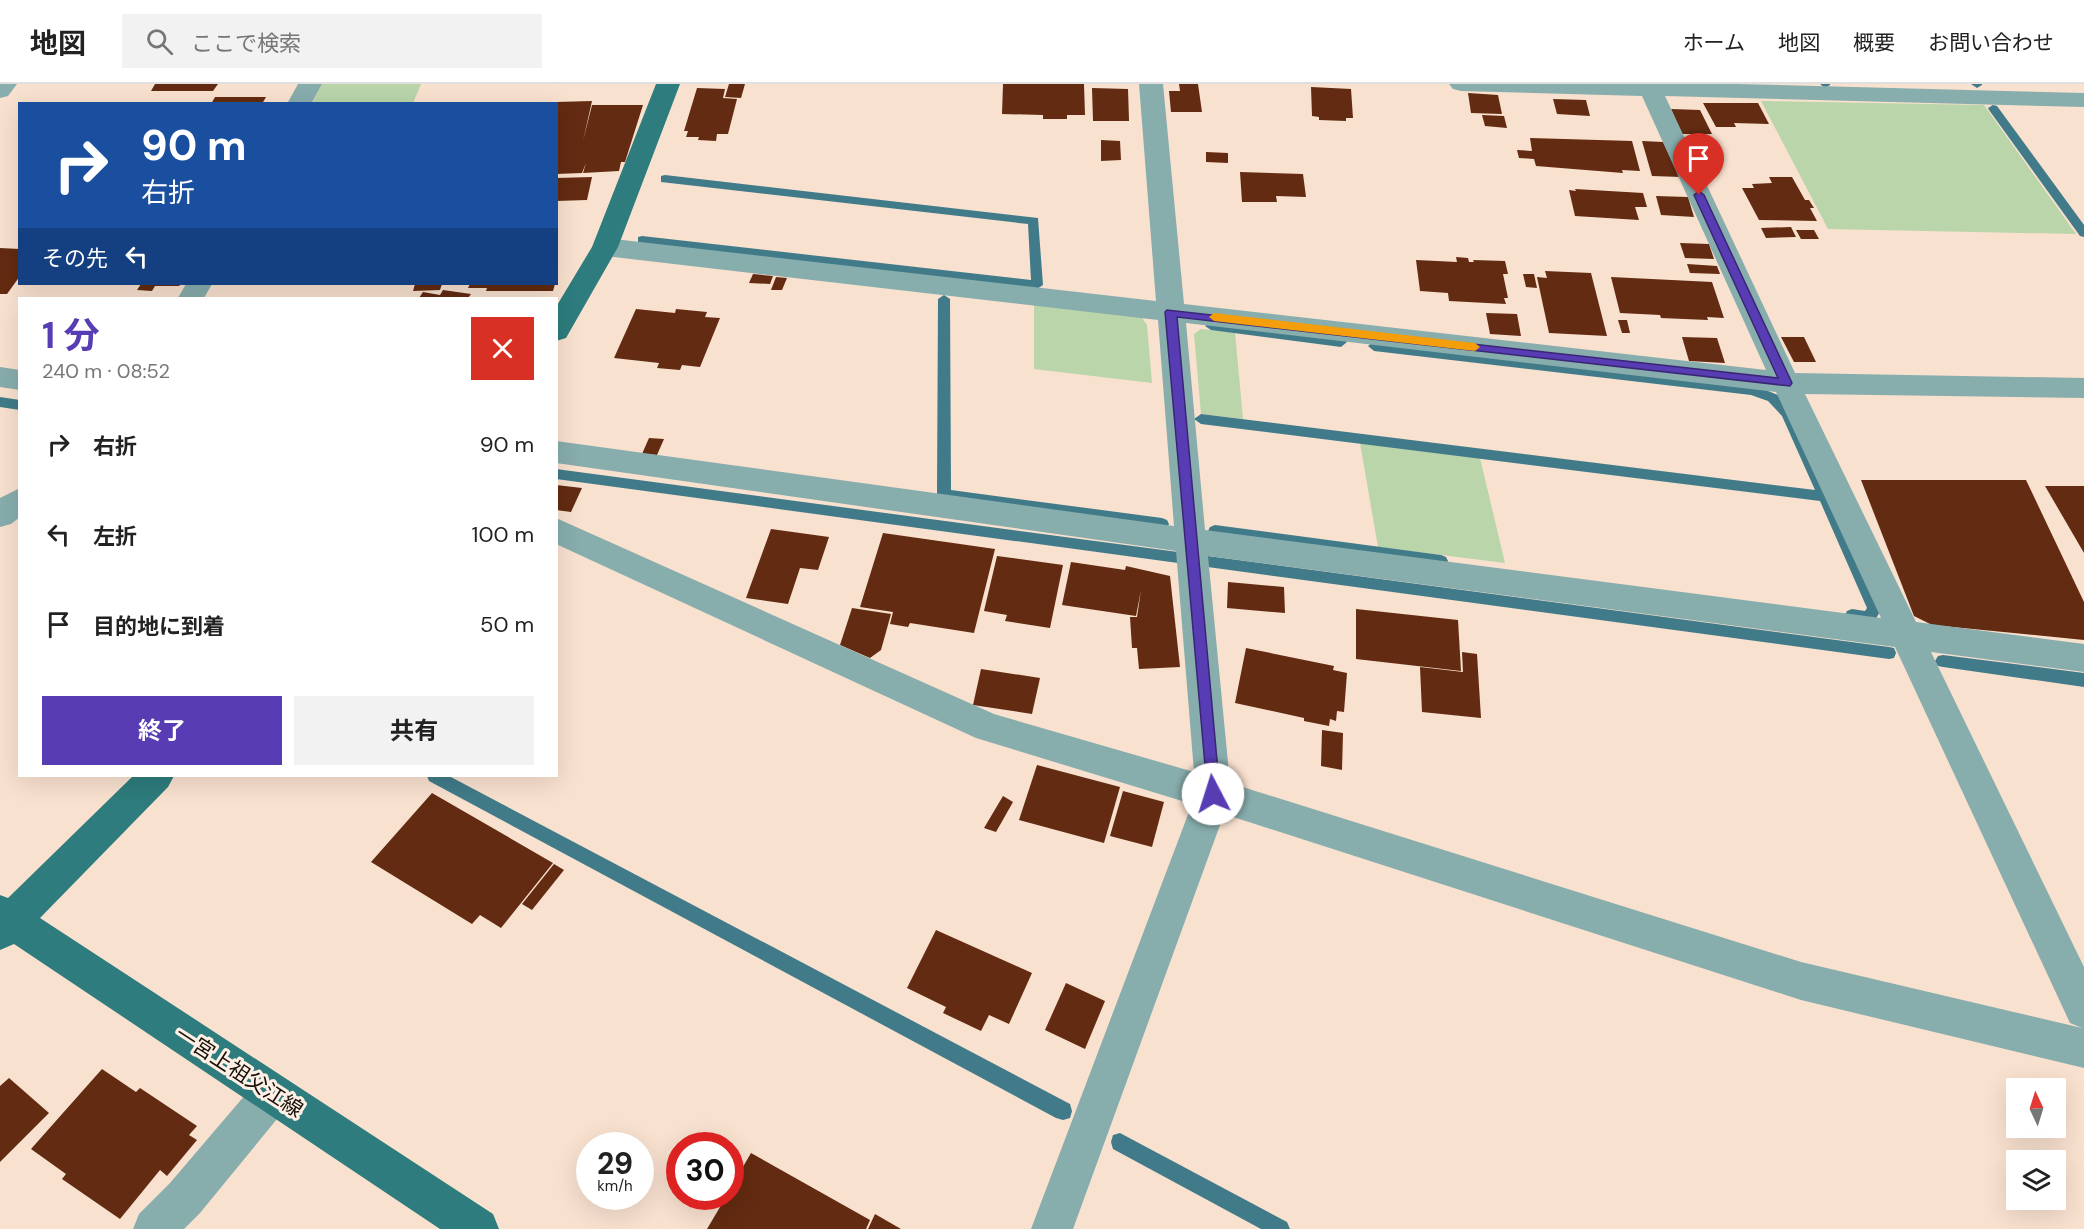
<!DOCTYPE html>
<html lang="ja">
<head>
<meta charset="utf-8">
<style>
	:root { --surface:#fff; --page:#f2f2f2; --text:#222; --muted:#767676; --line:#e0e0e0; --accent:#573cb4 }
	body { margin:0; font-family:"DM Sans","Noto Sans JP",sans-serif; background:var(--page); color:var(--text); height:100vh; display:flex; flex-direction:column; font-size:22px; white-space:nowrap }
	* { box-sizing:border-box; margin:0 }
	p { font-size:20px; color:var(--muted) }
	.icon { flex:none; width:33px; height:33px; fill:none; stroke:currentColor; stroke-width:2; stroke-linecap:round; stroke-linejoin:round }
	.map { position:relative; flex:1; overflow:hidden }
	.sheet { position:absolute; left:18px; top:213px; width:540px; height:480px; display:flex; flex-direction:column; background:var(--surface); border-radius:0px; box-shadow:0 6px 24px #0002 }
	.sheet>* { flex:none }
	.hud { position:absolute; left:18px; top:18px; width:540px; height:183px; border-radius:0px; box-shadow:0 6px 24px #0002; background:#1a4fa0; color:#fff; overflow:hidden }
	.needle { width:39px; rotate:356deg }
	.tools { position:absolute; left:2006px; top:994px; display:grid; gap:12px }
	.tools a { display:grid; place-items:center; width:60px; height:60px; border-radius:0px; background:var(--surface); box-shadow:0 6px 24px #0002; font-size:30px }
	.speed { position:absolute; left:576px; top:1048px; display:flex; gap:12px; font-size:30px; font-weight:700; text-align:center }
	.speed>* { display:grid; place-content:center; width:78px; height:78px; border-radius:50%; background:var(--surface); box-shadow:0 6px 24px #0002; line-height:1 }
	.speed small { font-size:15px; font-weight:400 }
	.speed .limit { border:9px solid #d22; background:#fff; color:#111 }
	.pin { position:absolute; display:grid; place-items:center; width:51px; height:51px; color:#fff; margin:-62px -26px; border-radius:50% 50% 50% 0; rotate:-45deg; box-shadow:0 0 6px #0007 }
	.pin .icon { rotate:45deg }
	.me { position:absolute; width:66px; margin:-33px; rotate:355deg; stroke-linejoin:round; filter:drop-shadow(0 0 4px #0008) }
	.turn { display:flex; align-items:center; gap:21px; height:126px; padding:0 24px; font-size:27px }
	.turn .icon { width:78px; height:78px; stroke-width:2.5 }
	.turn b { display:block; font-size:42px; line-height:51px }
	.then { display:flex; align-items:center; height:57px; padding:0 24px; background:#0003; gap:12px; font-size:22px }
	.round { display:grid; place-items:center; flex:none; width:63px; height:63px; border-radius:0px; background:var(--page) }
	.summary { display:flex; align-items:center; justify-content:space-between; height:102px; padding:0 24px }
	h1 { font-size:36px; font-weight:700; line-height:45px; color:var(--accent) }
	.cta { display:flex; gap:12px; margin-top:auto; padding:12px 24px }
	.cta a { flex:1; height:69px; border-radius:0px; background:var(--accent); color:#fff; font-size:24px; font-weight:700; line-height:69px; text-align:center }
	.cta a+a { background:var(--page); color:var(--text) }
	ul { padding:0; list-style:none }
	li { display:flex; align-items:center; gap:18px; height:90px; padding:0 24px }
	li div { flex:1 }
	li b { display:block; font-size:22px }
	li em { font-style:normal }
	header { display:flex; align-items:center; gap:36px; box-sizing:border-box; height:84px; padding:0 30px; background:var(--surface); border-bottom:2px solid var(--line) }
	header strong { font-size:28px }
	nav { display:flex; gap:33px; margin-inline-start:auto; font-size:21px }
	.search { width:420px; height:54px; background:var(--page); display:flex; align-items:center; gap:15px; box-sizing:border-box; padding:0 21px; border-radius:0px; color:var(--muted); font-size:22px }
	.map>svg:first-child { display:block }
</style>
</head>
<body>
<header>
<strong>地図</strong>
<div class="search"><svg class="icon" aria-label="search" viewBox="0 0 24 24"><circle cx="10" cy="10" r="6"/><path d="M15 15l6 6"/></svg>ここで検索</div>
<nav><a>ホーム</a><a>地図</a><a>概要</a><a>お問い合わせ</a></nav>
</header>
<div class="map">
<svg width="2084" height="1145" viewBox="0 0 2084 1145">
	<rect width="100%" height="100%" fill="#f9e1cf"/>
	<g fill="#bad5aa">
		<polygon points="322,0 421,0 413,19 312,19"/>
		<polygon points="1761,17 1984,21 2076,150 1828,145"/>
		<polygon points="1034,220 1140,231 1147,241 1152,299 1034,285"/>
		<polygon points="1201,245 1235,248 1243,335 1201,330 1194,250"/>
		<polygon points="1360,359 1480,374 1505,479 1378,463"/>
	</g>
	<g fill="none" stroke-linecap="round" stroke-linejoin="round">
		<g fill="#417b89" fill-rule="evenodd">
			<polygon points="1820,0 1830,0 1830,1 1825,4"/>
			<polygon points="1971,0 1982,0 1982,1 1977,4"/>
			<polygon points="1993,21 1997,22 2084,141 2084,153 2080,152 1989,26 1988,24"/>
			<polygon points="665,91 1038,134 1043,201 1037,205 638,159 638,153 642,152 1031,196 1028,140 661,98 661,92"/>
			<polygon points="944,211 950,215 951,406 1162,434 1167,436 1169,440 1167,444 1162,446 939,414 937,410 938,215"/>
			<polygon points="1211,238 1341,253 1347,258 1341,263 1211,246 1205,242"/>
			<polygon points="1374,257 1753,301 1778,311 1794,329 1882,524 1874,538 1869,540 1847,535 1845,531 1847,527 1852,525 1865,527 1867,524 1820,417 1201,340 1194,335 1201,330 1815,406 1782,332 1768,317 1751,311 1374,267 1368,262"/>
			<polygon points="0,313 20,316 20,326 0,323"/>
			<polygon points="556,385 1889,563 1894,564 1896,569 1894,574 1889,575 556,395"/>
			<polygon points="1215,441 1441,471 1446,473 1448,477 1446,481 1441,483 1215,453 1210,451 1208,447 1210,443"/>
			<polygon points="1943,571 2084,589 2084,603 1943,583 1938,582 1935,577 1938,572"/>
			<polygon points="427,692 449,692 1070,1020 1072,1027 1070,1034 1063,1036 1056,1034 429,697"/>
			<polygon points="1120,1049 1287,1138 1290,1145 1261,1145 1113,1065 1111,1058 1113,1051"/>
		</g>
	</g>
	<g fill="#632b11">
		<polygon points="155,0 218,0 213,7 151,7"/>
		<polygon points="729,0 745,0 741,14 725,13"/>
		<polygon points="1003,0 1084,0 1085,31 1067,31 1067,35 1043,35 1043,31 1002,30"/>
		<polygon points="1179,0 1198,0 1202,28 1171,28 1169,7 1180,7"/>
		<polygon points="1311,3 1351,5 1353,34 1346,34 1346,37 1319,36 1319,33 1312,32"/>
		<polygon points="697,4 725,5 723,14 737,15 728,50 717,50 716,57 698,56 699,53 686,53 688,47 684,47"/>
		<polygon points="1092,4 1128,5 1129,37 1093,37"/>
		<polygon points="1468,9 1498,11 1502,30 1471,29"/>
		<polygon points="215,13 266,13 262,20 211,20"/>
		<polygon points="1553,15 1586,16 1590,32 1557,30"/>
		<polygon points="592,17 583,57 592,21 643,21 625,78 621,78 619,87 583,89 586,79 582,89 556,90 556,18"/>
		<polygon points="1703,19 1758,19 1769,40 1734,39 1736,43 1716,43"/>
		<polygon points="1671,25 1700,26 1712,50 1682,50"/>
		<polygon points="1482,31 1504,32 1507,44 1485,42"/>
		<polygon points="1530,54 1632,57 1640,87 1622,86 1623,89 1536,82 1534,75 1519,74 1517,66 1532,67"/>
		<polygon points="1101,56 1120,57 1121,76 1101,77"/>
		<polygon points="1642,57 1663,58 1681,93 1652,92"/>
		<polygon points="1206,68 1228,69 1228,79 1206,78"/>
		<polygon points="1240,88 1303,90 1306,113 1276,112 1277,118 1242,118"/>
		<polygon points="592,93 587,116 556,117 556,94"/>
		<polygon points="1769,93 1792,93 1805,116 1809,116 1814,124 1810,124 1817,137 1759,136 1742,104 1754,104 1752,100 1772,99"/>
		<polygon points="1575,105 1643,109 1647,123 1635,123 1639,136 1575,132 1569,106 1576,107"/>
		<polygon points="1656,112 1688,113 1694,133 1661,131"/>
		<polygon points="1791,143 1796,153 1766,154 1761,144"/>
		<polygon points="1796,146 1814,146 1819,155 1801,155"/>
		<polygon points="1680,159 1709,160 1714,175 1685,174"/>
		<polygon points="0,164 20,165 20,192 7,210 0,210"/>
		<polygon points="1456,173 1468,174 1469,178 1474,178 1473,176 1505,177 1508,190 1503,190 1508,214 1504,214 1506,220 1449,217 1448,209 1420,207 1416,176 1457,178"/>
		<polygon points="1687,180 1717,182 1720,190 1690,189"/>
		<polygon points="1545,187 1591,189 1607,252 1549,249 1537,193 1547,194"/>
		<polygon points="753,190 773,192 770,200 749,199"/>
		<polygon points="1523,190 1534,190 1537,204 1526,203"/>
		<polygon points="776,193 787,194 782,206 771,206"/>
		<polygon points="1611,193 1712,198 1724,234 1707,233 1708,236 1661,234 1660,231 1620,229"/>
		<polygon points="141,200 181,200 179,202 155,202 152,207 137,206"/>
		<polygon points="415,200 442,200 440,206 413,207"/>
		<polygon points="470,200 555,200 553,207 486,207 487,204 468,204"/>
		<polygon points="443,206 471,210 468,214 419,214 423,208 440,211"/>
		<polygon points="636,225 675,229 676,225 707,228 705,233 720,234 700,283 682,281 680,286 657,284 659,279 614,274"/>
		<polygon points="1486,229 1517,230 1521,252 1490,250"/>
		<polygon points="1618,236 1627,236 1630,249 1622,249"/>
		<polygon points="1682,253 1717,254 1725,279 1689,277"/>
		<polygon points="1781,253 1804,253 1816,278 1794,278"/>
		<polygon points="649,354 664,355 657,371 642,370"/>
		<polygon points="1861,396 2026,396 2084,518 2084,556 1932,541 1914,532"/>
		<polygon points="556,401 582,404 571,428 556,426"/>
		<polygon points="2045,402 2084,402 2084,469"/>
		<polygon points="771,445 829,453 818,486 800,484 788,520 746,514"/>
		<polygon points="883,449 995,465 974,549 910,539 908,543 890,540 893,528 860,523"/>
		<polygon points="997,472 1063,481 1050,544 1005,537 1007,531 984,527"/>
		<polygon points="1071,478 1125,486 1126,482 1170,492 1180,583 1139,585 1137,564 1132,564 1130,533 1137,533 1141,506 1136,532 1062,521"/>
		<polygon points="1228,498 1284,503 1285,529 1227,524"/>
		<polygon points="852,524 891,530 881,566 870,574 840,561"/>
		<polygon points="1356,525 1458,536 1461,587 1356,575"/>
		<polygon points="1246,564 1334,582 1333,586 1347,589 1344,628 1337,627 1336,637 1330,635 1329,642 1304,637 1304,634 1235,619"/>
		<polygon points="1462,568 1477,570 1481,634 1422,628 1420,583 1463,588"/>
		<polygon points="981,585 1040,594 1032,630 973,621"/>
		<polygon points="1322,646 1343,649 1342,686 1321,682"/>
		<polygon points="1037,681 1120,703 1104,759 1019,736"/>
		<polygon points="1123,707 1164,718 1152,763 1110,752"/>
		<polygon points="432,709 553,779 501,844 480,831 472,840 371,778"/>
		<polygon points="1003,712 1013,718 996,748 984,744"/>
		<polygon points="554,780 564,786 532,826 522,820"/>
		<polygon points="936,846 1032,889 1009,940 989,931 981,947 943,929 946,923 907,904"/>
		<polygon points="1066,899 1105,917 1085,965 1045,946"/>
		<polygon points="102,985 136,1008 140,1004 197,1042 189,1051 197,1056 167,1092 160,1086 120,1135 62,1095 66,1090 31,1065"/>
		<polygon points="9,994 49,1029 0,1078 0,1002"/>
		<polygon points="751,1069 870,1136 866,1145 707,1145 726,1113 730,1113 730,1105"/>
		<polygon points="875,1130 901,1145 868,1145"/>
	</g>
	<g fill="none" stroke-linecap="round" stroke-linejoin="round">
		<g fill="#88adad" fill-rule="evenodd">
			<polygon points="0,0 17,0 8,12 0,14"/>
			<polygon points="298,0 322,0 311,20 287,20"/>
			<path d="M1139 0H1163L1184 220 1766 286 1642 12 1461 7 1453 5 1449 0H1737L2084 9V23L1665 12 1795 289 2084 294V314L1805 310 1916 538 2084 560V588L1931 568 2084 883V984L1801 916 1224 730 1073 1145H1031L1192 720 976 654 556 460V434L994 630 1194 688 1176 467 556 379V357L1174 442 1158 236 605 172 596 169 592 163 596 157 605 154 1156 217ZM1186 239 1776 308 1881 534 1205 446ZM1208 472 1895 563 2070 939 2082 944 1801 878 1230 699Z"/>
			<polygon points="186,200 212,200 204,214 178,214"/>
			<polygon points="0,283 20,286 20,306 0,303"/>
			<polygon points="20,404 20,433 11,440 0,443 0,414"/>
			<polygon points="272,990 286,996 292,1010 286,1024 200,1129 184,1145 133,1145 139,1130 170,1099 258,996"/>
		</g>
		<g fill="#2e7c7d" fill-rule="evenodd">
			<polygon points="656,0 680,0 618,163 566,254 556,257 556,223 592,163"/>
			<polygon points="133,692 174,692 168,703 40,834 493,1130 499,1145 440,1145 14,860 0,866 0,811 8,814"/>
		</g>
	</g>
	<polygon fill="#573cb4" stroke="#392775" stroke-width="1.5" points="1699,107 1704,111 1792,299 1790,302 1177,233 1220,710 1218,715 1213,717 1208,715 1165,228 1167,226 1778,294 1694,111"/>
	<polygon fill="#f59e0b" points="1214,229 1475,259 1480,263 1475,267 1214,237 1209,233"/>
	<g text-anchor="middle" stroke-width="6" stroke-linejoin="round" paint-order="stroke">
		<g font-size="21" fill="#160f09" stroke="#fff0e5">
			<text transform="translate(239 988) rotate(33)" y="7">一宮上祖父江線</text>
		</g>
	</g>
</svg>
<div class="tools">
<a><svg class="needle" viewBox="-14 -14 28 28"><path d="M0-13l5 13h-10z" fill="#e53935"/><path d="M0 13l5-13h-10z" fill="#767676"/></svg></a>
<a><svg class="icon" aria-label="layers" viewBox="0 0 24 24"><path d="M12 4l9 5-9 5-9-5zM3 14l9 5 9-5"/></svg></a>
</div>
<div class="speed"><div>29<small>km/h</small></div><div class="limit">30</div></div>
<div class="pin" style="left:1699px;top:111px;background:#d93025"><svg class="icon" aria-label="arrive" viewBox="0 0 24 24"><path d="M6 21V4h12l-3 4 3 4H6"/></svg></div>
<svg class="me" style="left:1213px;top:710px" viewBox="-20 -20 40 40"><circle r="19" fill="#fff"/><path d="M0-13L10 11 0 6-10 11z" fill="#573cb4"/></svg>
<div class="hud">
<div class="turn"><svg class="icon" aria-label="right" viewBox="0 0 24 24"><path d="M7 20v-9h11M14 6l5 5-5 5"/></svg><div><b>90 m</b>右折</div></div>
<div class="then">その先<svg class="icon" aria-label="left" viewBox="0 0 24 24"><path d="M17 20v-9H6M10 6l-5 5 5 5"/></svg></div>
</div>
<section class="sheet">
<div class="summary"><div><h1>1 分</h1><p>240 m · 08:52</p></div><a class="round" style="background:#d93025;color:#fff"><svg class="icon" aria-label="close" viewBox="0 0 24 24"><path d="M6 6l12 12M18 6L6 18"/></svg></a></div>
<ul>
<li><svg class="icon" aria-label="right" viewBox="0 0 24 24"><path d="M7 20v-9h11M14 6l5 5-5 5"/></svg><div><b>右折</b></div><em>90 m</em></li>
<li><svg class="icon" aria-label="left" viewBox="0 0 24 24"><path d="M17 20v-9H6M10 6l-5 5 5 5"/></svg><div><b>左折</b></div><em>100 m</em></li>
<li><svg class="icon" aria-label="arrive" viewBox="0 0 24 24"><path d="M6 21V4h12l-3 4 3 4H6"/></svg><div><b>目的地に到着</b></div><em>50 m</em></li>
</ul>
<div class="cta"><a>終了</a><a>共有</a></div>
</section>
</div>
</body>
</html>
